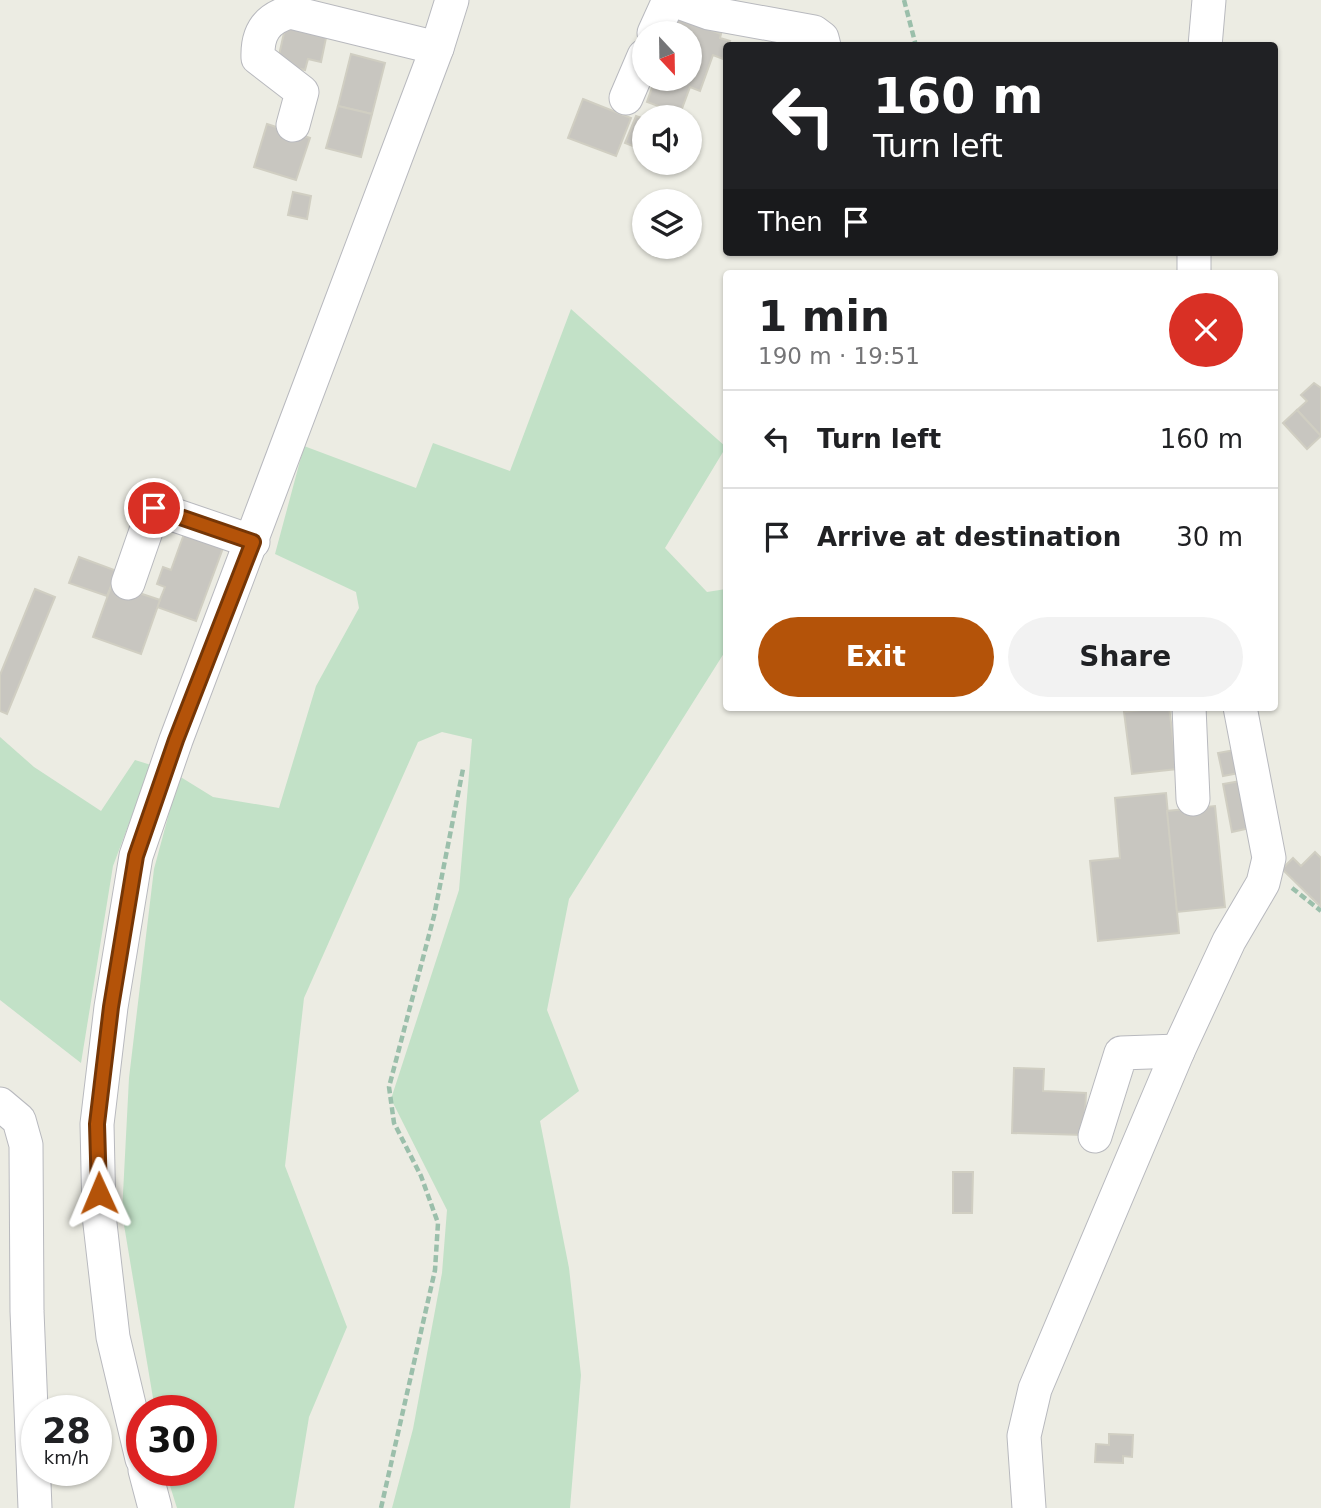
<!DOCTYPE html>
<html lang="en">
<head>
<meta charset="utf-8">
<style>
	:root { --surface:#fff; --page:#f2f2f2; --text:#202124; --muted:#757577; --line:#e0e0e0; --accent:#b45309 }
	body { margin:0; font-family:"DejaVu Sans",sans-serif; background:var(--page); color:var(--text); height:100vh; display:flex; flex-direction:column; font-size:26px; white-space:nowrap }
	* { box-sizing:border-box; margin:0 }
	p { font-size:23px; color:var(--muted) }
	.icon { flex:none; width:38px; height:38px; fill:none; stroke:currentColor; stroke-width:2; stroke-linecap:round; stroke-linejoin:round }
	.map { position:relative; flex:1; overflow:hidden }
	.drawer { position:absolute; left:723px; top:270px; width:555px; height:441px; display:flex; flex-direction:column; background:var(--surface); border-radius:7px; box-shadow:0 2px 5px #0004 }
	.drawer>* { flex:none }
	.hud { position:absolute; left:723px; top:42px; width:555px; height:214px; border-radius:7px; box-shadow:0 2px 5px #0004; background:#202124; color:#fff; overflow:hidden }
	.needle { width:46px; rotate:158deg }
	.buttons { position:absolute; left:632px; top:21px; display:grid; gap:14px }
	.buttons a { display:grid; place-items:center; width:70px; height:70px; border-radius:50%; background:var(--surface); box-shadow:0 2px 5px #0004; font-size:35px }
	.speed { position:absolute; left:21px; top:1395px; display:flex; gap:14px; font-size:35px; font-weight:700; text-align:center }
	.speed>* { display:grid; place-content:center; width:91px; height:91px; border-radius:50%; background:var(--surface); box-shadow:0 2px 5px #0004; line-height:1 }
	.speed small { font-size:18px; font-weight:400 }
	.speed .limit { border:10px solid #d22; background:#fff; color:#111 }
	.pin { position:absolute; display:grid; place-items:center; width:60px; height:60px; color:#fff; margin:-30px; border:4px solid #fff; border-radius:50%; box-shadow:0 2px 7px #0007 }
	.me { position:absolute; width:77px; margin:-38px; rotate:359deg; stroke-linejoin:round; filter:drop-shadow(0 0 5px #0008) }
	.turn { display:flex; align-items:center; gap:24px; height:147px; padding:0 35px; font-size:32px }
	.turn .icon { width:91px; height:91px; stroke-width:2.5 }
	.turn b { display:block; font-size:49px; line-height:60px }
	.then { display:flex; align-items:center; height:66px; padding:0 35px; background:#0003; gap:14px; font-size:26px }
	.round { display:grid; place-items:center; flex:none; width:74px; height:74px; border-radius:37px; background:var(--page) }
	.overview { display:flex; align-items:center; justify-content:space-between; height:119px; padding:0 35px }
	h1 { font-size:42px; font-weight:800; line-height:52px }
	.action { display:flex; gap:14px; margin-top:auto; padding:14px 35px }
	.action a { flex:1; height:80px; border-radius:42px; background:var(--accent); color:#fff; font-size:28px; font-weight:800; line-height:80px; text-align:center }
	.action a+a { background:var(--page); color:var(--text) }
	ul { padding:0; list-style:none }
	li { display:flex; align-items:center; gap:21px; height:98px; padding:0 35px; border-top:2px solid var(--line) }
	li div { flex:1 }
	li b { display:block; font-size:26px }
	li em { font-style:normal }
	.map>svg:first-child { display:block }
</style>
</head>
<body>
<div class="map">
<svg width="1321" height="1508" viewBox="0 0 1321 1508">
	<rect width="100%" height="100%" fill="#ecece3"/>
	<g fill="#c2e1c7">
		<polygon points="571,309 726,447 665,548 707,592 726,589 726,650 569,899 547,1010 579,1091 540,1121 569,1268 581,1375 570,1508 392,1508 413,1429 442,1273 447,1210 391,1099 459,890 472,739 442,732 418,742 304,998 285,1166 347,1327 309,1417 294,1508 177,1508 165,1470 201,1470 201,1410 155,1410 122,1213 129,1078 154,869 179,776 213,797 279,808 316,686 359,608 356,592 275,554 304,446 416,488 433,443 510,471"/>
		<polygon points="0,737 34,767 101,811 135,760 151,765 113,866 81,1063 0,1000"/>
	</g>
	<g fill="#c8c6c0" stroke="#d0cec2" stroke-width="2">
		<polygon points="675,17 721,34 720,38 730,41 723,59 713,55 700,91 690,87 680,114 647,102 655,79 690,79 690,33 668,33"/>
		<polygon points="286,24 327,33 321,62 308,59 305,70 277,64"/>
		<polygon points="351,54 385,63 372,114 338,106"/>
		<polygon points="583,99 631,118 616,156 568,138"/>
		<polygon points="338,106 372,114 361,157 326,148"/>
		<polygon points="636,116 644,119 643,150 625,143"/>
		<polygon points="267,124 310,138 296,180 254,167"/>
		<polygon points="293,192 311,196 307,219 288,215"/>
		<polygon points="1314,383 1321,388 1321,436 1297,410 1307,401 1301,395"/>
		<polygon points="1297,410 1321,436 1307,449 1283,423"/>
		<polygon points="184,534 223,548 196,621 157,607 165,587 157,584 163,567 171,570"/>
		<polygon points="79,557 117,571 107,596 69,583"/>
		<polygon points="112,584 160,600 141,654 93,637"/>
		<polygon points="35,589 55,597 7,714 0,711 0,675"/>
		<polygon points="1169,707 1177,769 1132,774 1124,712"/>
		<polygon points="1235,750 1239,773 1223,776 1218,753"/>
		<polygon points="1241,781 1250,828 1232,832 1223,784"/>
		<polygon points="1166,793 1179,933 1098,941 1090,861 1120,858 1115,798"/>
		<polygon points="1215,806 1225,907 1177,912 1167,811"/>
		<polygon points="1315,852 1321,858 1321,907 1282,869 1293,858 1301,866"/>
		<polygon points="1014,1068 1044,1069 1043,1091 1086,1093 1084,1135 1012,1133"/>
		<polygon points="953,1172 973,1172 972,1213 953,1213"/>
		<polygon points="1109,1434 1133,1435 1132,1457 1123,1456 1123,1463 1095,1462 1096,1444 1109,1445"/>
	</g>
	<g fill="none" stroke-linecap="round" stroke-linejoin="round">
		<defs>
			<g id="minor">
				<polyline points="673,0 709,13 814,32 822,38 824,46"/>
				<polyline points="654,33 669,0"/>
				<polyline points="1205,46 1209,0"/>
				<polyline points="626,98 644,56"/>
				<path d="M293 125 302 92 258 58C257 33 266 19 290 12L437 48"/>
				<polyline points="1194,273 1194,252"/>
				<polyline points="128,583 154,508 253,542"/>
				<polyline points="1189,707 1193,799"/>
				<polyline points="0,1104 19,1120 26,1145 27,1311 35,1508"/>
				<polyline points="1095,1136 1121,1053 1178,1051"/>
				<polyline points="142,1459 113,1337 99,1215 97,1124 111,1007 136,856 176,740 437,48 452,0"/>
				<polyline points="145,1470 155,1508"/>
				<polyline points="1029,1508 1024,1436 1035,1389 1178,1051 1229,941 1263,883 1269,858 1240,707"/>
			</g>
		</defs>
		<use href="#minor" stroke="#b8b9be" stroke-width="35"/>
		<g stroke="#9bbfab" stroke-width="4.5" stroke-dasharray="7 3.5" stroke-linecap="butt">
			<polyline points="904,0 916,46"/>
			<polyline points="1292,888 1321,911"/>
			<polyline points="381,1508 435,1270 438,1223 421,1176 394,1123 389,1087 434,916 463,769"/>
		</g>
		<use href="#minor" stroke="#fff" stroke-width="33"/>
	</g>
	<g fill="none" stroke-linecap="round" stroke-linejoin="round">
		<defs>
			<polyline id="route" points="99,1193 97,1124 111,1007 136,856 176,740 253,542 154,508"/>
		</defs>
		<use href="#route" stroke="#753606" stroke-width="18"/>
		<use href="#route" stroke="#b45309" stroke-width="12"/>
	</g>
</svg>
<div class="buttons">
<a><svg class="needle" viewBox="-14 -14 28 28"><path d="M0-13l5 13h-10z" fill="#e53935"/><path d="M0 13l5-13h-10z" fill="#757577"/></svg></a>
<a><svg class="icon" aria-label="sound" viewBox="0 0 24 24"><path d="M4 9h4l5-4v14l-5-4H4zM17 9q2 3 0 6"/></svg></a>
<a><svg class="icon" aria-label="layers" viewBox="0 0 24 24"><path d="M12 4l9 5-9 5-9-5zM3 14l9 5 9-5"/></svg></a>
</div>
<div class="speed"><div>28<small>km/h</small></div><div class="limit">30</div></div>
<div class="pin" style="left:154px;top:508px;background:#d93025"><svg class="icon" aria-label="arrive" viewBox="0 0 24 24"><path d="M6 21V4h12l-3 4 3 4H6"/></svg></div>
<svg class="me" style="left:99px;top:1193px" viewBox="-20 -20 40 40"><path d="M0-17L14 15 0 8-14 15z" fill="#b45309" stroke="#fff" stroke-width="4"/></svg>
<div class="hud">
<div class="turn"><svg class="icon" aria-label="left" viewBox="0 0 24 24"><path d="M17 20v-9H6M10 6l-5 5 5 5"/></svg><div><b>160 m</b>Turn left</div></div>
<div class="then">Then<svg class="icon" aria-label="arrive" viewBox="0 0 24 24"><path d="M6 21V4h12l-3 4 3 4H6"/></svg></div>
</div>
<section class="drawer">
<div class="overview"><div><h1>1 min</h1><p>190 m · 19:51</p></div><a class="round" style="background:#d93025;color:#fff"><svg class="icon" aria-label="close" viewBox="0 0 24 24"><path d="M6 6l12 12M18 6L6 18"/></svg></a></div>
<ul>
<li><svg class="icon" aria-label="left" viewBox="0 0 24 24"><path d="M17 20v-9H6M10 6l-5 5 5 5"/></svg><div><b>Turn left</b></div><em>160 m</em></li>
<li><svg class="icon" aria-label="arrive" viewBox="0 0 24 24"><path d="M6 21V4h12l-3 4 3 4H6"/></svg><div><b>Arrive at destination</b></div><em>30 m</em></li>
</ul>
<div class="action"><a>Exit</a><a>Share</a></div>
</section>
</div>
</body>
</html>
